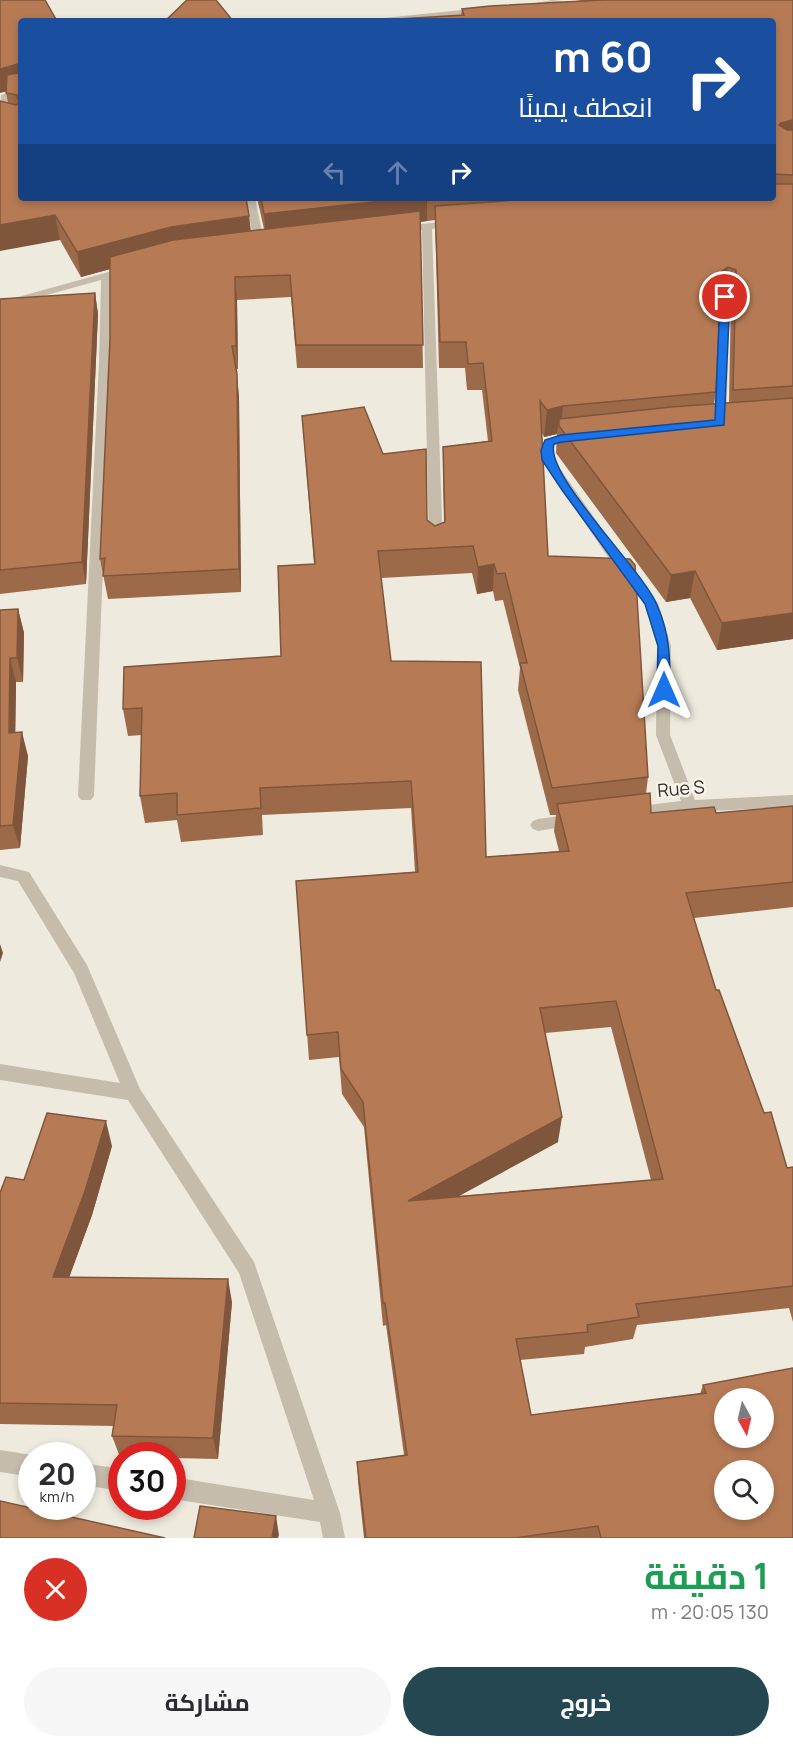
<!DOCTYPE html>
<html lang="ar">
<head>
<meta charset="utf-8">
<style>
	:root { --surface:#fff; --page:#f7f7f7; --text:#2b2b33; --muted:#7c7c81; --accent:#254751 }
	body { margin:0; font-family:Manrope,Cairo,sans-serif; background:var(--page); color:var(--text); direction:rtl; height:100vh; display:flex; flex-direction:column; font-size:22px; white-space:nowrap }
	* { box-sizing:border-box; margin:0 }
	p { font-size:20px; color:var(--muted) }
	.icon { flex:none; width:33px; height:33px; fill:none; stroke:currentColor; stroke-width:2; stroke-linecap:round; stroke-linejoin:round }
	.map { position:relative; height:1538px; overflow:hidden; direction:ltr }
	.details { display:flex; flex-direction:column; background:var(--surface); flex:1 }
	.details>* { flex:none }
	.banner { position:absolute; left:18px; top:18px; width:758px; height:183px; border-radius:6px; box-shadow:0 3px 9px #0003; direction:rtl; background:#1a4fa0; color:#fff; overflow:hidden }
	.needle { width:39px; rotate:172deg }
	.fabs { position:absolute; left:714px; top:1388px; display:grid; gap:12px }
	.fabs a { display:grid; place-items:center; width:60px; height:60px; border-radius:50%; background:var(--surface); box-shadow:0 3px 9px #0003; font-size:30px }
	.speed { position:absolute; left:18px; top:1442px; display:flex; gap:12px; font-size:30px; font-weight:700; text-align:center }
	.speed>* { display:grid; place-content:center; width:78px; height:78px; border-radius:50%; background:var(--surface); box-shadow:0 3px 9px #0003; line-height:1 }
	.speed small { font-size:15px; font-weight:400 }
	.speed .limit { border:9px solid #d22; background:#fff; color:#111 }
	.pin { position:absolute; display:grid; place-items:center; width:51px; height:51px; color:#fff; margin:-26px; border:3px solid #fff; border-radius:50%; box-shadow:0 2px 6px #0007 }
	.me { position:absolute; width:66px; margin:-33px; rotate:0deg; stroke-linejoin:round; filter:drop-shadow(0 0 4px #0008) }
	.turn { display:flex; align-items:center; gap:21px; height:126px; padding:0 24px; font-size:27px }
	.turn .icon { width:78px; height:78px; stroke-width:2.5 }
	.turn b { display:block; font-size:42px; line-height:51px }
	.lanes { display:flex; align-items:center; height:57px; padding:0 24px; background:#0003; justify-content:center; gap:30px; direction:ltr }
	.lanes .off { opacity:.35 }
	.round { display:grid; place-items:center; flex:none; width:63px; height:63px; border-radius:32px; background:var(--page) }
	.headline { display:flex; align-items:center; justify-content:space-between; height:102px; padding:0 24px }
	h1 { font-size:36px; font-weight:700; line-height:45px; color:#1e9e55 }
	.primary-button { display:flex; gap:12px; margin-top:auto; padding:12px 24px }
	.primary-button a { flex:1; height:69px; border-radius:36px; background:var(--accent); color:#fff; font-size:24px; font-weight:700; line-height:69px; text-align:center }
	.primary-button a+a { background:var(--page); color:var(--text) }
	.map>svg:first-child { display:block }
</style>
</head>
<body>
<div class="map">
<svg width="793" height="1538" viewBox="0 0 793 1538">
	<rect width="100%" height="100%" fill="#efeade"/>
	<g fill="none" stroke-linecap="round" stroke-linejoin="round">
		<g fill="#c6bcac" fill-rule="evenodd">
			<path d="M552 0 583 3 599 21H590C587 17 582 9 577 7 561 0 538 13 525 5Z"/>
			<polygon points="482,8 486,10 485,12 398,21 370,21 374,19"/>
			<polygon points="21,89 21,95 9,97 8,119 0,121 1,95"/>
			<polygon points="245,198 255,198 265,246 264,248 255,246"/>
			<polygon points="453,221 458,224 457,226 432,229 443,547 436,551 429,547 422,230 400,232 395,229 400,226"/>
			<polygon points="130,266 134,267 134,271 111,277 111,362 94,796 91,800 81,800 78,796 99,362 101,280 0,308 0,302"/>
			<polygon points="725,294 730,297 726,423 720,427 714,423 720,297"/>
			<polygon points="576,433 582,437 580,440 554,445 554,460 635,576 658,603 671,646 670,735 695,800 793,795 793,807 690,812 632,819 627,817 624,813 627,809 632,807 681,801 656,735 657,646 645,604 625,582 542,460 541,450 545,439"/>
			<polygon points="575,814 580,816 583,820 580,824 538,831 533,829 530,825 533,821 538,819"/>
			<polygon points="0,865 29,872 87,965 140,1089 254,1262 340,1513 345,1538 323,1538 320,1522 172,1499 172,1477 314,1500 239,1273 128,1100 0,1080 0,1064 120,1083 74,973 18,881 0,877"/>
			<polygon points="0,1450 32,1455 32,1477 0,1472"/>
			<polygon points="82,1463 122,1469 122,1491 82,1485"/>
		</g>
	</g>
	<g fill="#9d6a49" fill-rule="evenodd">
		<path d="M576 0H793V639L717 650 690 598 666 602 556 453 557 434 544 437 542 433 548 556 648 777 646 794 651 813H716L793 806V907L694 918 716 990 764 1113 787 1168 793 1167V1322L789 1308 637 1325 633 1339 585 1347 584 1354 520 1360 531 1415 700 1394 703 1385 793 1538H364L358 1482 357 1462 404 1455 386 1325 383 1326 364 1127 342 1094 339 1057 309 1060 296 881 415 872 411 808 262 815 263 835 181 842 177 820 145 823 140 796 142 735 128 736 123 709 281 656 314 564 302 416 383 454 427 520 435 526 444 523 443 473V447L488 441 482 390H467L465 368H439L435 220 420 222 423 368H297L291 297 237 300 238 369H236L239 397 241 592 108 599 100 559 110 339V269L81 277 60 240 8 103 6 92 21 21 249 216 251 231 264 229 257 198H772V21L461 15 462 9 582 1ZM724 292 731 295 729 402 714 404 716 392 721 294ZM472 573 477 594 493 591 495 601 503 600 520 668 518 690 550 815H556L554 831 559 851 486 857 391 661 381 578ZM611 1027 651 1180 458 1196 558 1142 545 1033Z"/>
		<polygon points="95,293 98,314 86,584 0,594 0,299"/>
		<polygon points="18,609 24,633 23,682 16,682 15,732 28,756 20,848 0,850 0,610"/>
		<polygon points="112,1146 92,1215 69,1277 232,1302 218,1459 172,1458 172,1455 122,1455 122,1457 120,1457 112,1436 114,1426 0,1424 0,1193 24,1180"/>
	</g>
	<g fill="#7f563c">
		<polygon points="18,64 21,88 0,93 0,69"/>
		<polygon points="793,120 793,140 779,125 781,123"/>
		<polygon points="409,198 427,198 427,221 266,240 264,214"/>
		<polygon points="55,215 60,240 0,251 0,225"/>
		<polygon points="249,216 251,241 173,252 81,277 77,252 171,227"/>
		<polygon points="728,267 724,292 718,297 722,271"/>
		<polygon points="235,277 237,300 238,369 236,346"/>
		<polygon points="95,293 98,314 86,584 82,562"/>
		<polygon points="237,374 239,397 241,592 239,569"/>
		<polygon points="563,406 561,429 559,419 557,434 544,437 547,410"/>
		<polygon points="494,564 493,591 477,594 478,567"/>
		<polygon points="695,571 690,598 666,602 671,575"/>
		<polygon points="18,609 24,633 23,682 17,658"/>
		<polygon points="793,613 793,639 717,650 722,623"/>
		<polygon points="10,658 16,682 15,757 9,733"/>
		<polygon points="22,732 28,756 20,848 13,825"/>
		<polygon points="0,944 3,953 0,962"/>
		<polygon points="562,1117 558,1142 408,1224 408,1201"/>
		<polygon points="106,1121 112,1146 92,1215 61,1300 53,1277"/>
		<polygon points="228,1279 232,1302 218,1459 213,1438"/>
		<polygon points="276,1516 279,1535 278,1538 272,1538"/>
	</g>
	<g fill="#b67b55" stroke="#7f563c" stroke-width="1.5" fill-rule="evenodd">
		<polygon points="0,0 45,0 57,21 21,21 21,198 246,198 249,216 171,227 77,252 55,215 0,225 0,101 16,105 19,103 17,95 6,93 7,75 19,73 18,64 0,69"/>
		<polygon points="187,0 216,0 233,21 165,21"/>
		<polygon points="603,0 793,0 793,120 781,123 779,125 787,130 793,130 793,175 772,174 772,21 366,21 464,15 462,9 490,6"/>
		<path d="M772 184H793V386L733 390 736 270 728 267 722 271 716 392 563 406 547 410 540 401 548 556 630 559 635 565 648 777 552 788 520 663H527L505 573 497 574 494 564 478 567 473 546 378 551 391 661 481 662 486 857 569 851 557 804 650 793 651 813 714 807 716 813 793 806V882L686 893 716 990H719L764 1113 771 1112 787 1168 793 1167V1286L636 1304 639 1317 587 1325 588 1332 516 1339 531 1415 706 1393 703 1385 793 1368V1538H601L598 1526 515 1538H366L357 1462 407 1455 385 1303H383L363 1102 341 1069 338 1032 307 1035 296 881 418 872 411 781 260 788 261 808 177 815V793L140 796 142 708 123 709 124 667 281 656 278 566 315 564 302 416 364 407 383 454 426 449 427 520 435 526 445 522 443 447 492 441 483 363 468 364 466 342H440L435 206 542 198H772ZM616 1001 663 1179 408 1201 562 1117 540 1008ZM724 1398H764V1437H724ZM724 1470H764V1509H724Z"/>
		<polygon points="261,198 409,198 264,214"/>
		<polygon points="420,211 423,345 296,345 290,275 235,277 236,346 232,346 237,374 239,569 103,576 105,558 100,559 110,339 110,257 173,240"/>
		<polygon points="95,293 82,562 0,570 0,299"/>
		<polygon points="793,398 793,613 722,623 695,571 671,575 559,426 559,419 671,407"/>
		<polygon points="18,609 17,658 10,658 9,733 22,732 13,825 0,826 0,610"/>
		<polygon points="47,1113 106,1121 85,1191 53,1277 228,1279 213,1438 112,1436 117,1405 0,1403 0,1193 6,1177 24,1180"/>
		<polygon points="0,1501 165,1538 0,1538"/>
		<polygon points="200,1506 276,1516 272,1538 194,1538"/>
	</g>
	<path fill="#1a73e8" stroke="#114b97" stroke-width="1.5" d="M725 294 730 297 724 425 562 442 554 444C544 475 643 570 657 605 670 634 670 659 670 690L664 695 657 690 658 646 645 604 562 490 542 460 541 450 545 440 561 435 715 420 720 297Z"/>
	<g text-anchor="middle" stroke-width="5" stroke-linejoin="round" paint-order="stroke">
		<g font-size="18" fill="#352f2a" stroke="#f7f3ea">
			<text transform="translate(681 789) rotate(-5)" y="6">Rue S</text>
		</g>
	</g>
</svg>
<div class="fabs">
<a><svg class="needle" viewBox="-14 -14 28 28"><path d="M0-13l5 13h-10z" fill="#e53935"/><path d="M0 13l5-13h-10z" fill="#7c7c81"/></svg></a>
<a><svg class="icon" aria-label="search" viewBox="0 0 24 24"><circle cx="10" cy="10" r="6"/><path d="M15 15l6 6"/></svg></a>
</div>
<div class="speed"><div>20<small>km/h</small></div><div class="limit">30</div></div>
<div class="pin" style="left:725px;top:297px;background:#d93025"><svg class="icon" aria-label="arrive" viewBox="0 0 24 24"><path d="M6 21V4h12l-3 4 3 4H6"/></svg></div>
<svg class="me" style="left:664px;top:690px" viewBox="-20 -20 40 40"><path d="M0-17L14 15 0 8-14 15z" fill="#1a73e8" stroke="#fff" stroke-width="4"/></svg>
<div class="banner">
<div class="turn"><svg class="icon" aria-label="right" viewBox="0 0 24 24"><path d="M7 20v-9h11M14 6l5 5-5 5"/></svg><div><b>60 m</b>انعطف يمينًا</div></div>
<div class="lanes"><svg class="icon off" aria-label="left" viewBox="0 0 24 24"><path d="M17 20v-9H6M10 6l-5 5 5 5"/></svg><svg class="icon off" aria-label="ahead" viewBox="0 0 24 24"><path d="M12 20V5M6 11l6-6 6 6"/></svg><svg class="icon" aria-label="right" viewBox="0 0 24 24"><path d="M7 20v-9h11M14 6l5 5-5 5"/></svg></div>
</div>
</div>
<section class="details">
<div class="headline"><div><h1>1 دقيقة</h1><p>130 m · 20:05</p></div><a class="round" style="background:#d93025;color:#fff"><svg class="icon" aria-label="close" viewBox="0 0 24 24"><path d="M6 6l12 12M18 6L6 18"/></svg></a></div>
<div class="primary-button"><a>خروج</a><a>مشاركة</a></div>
</section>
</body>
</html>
